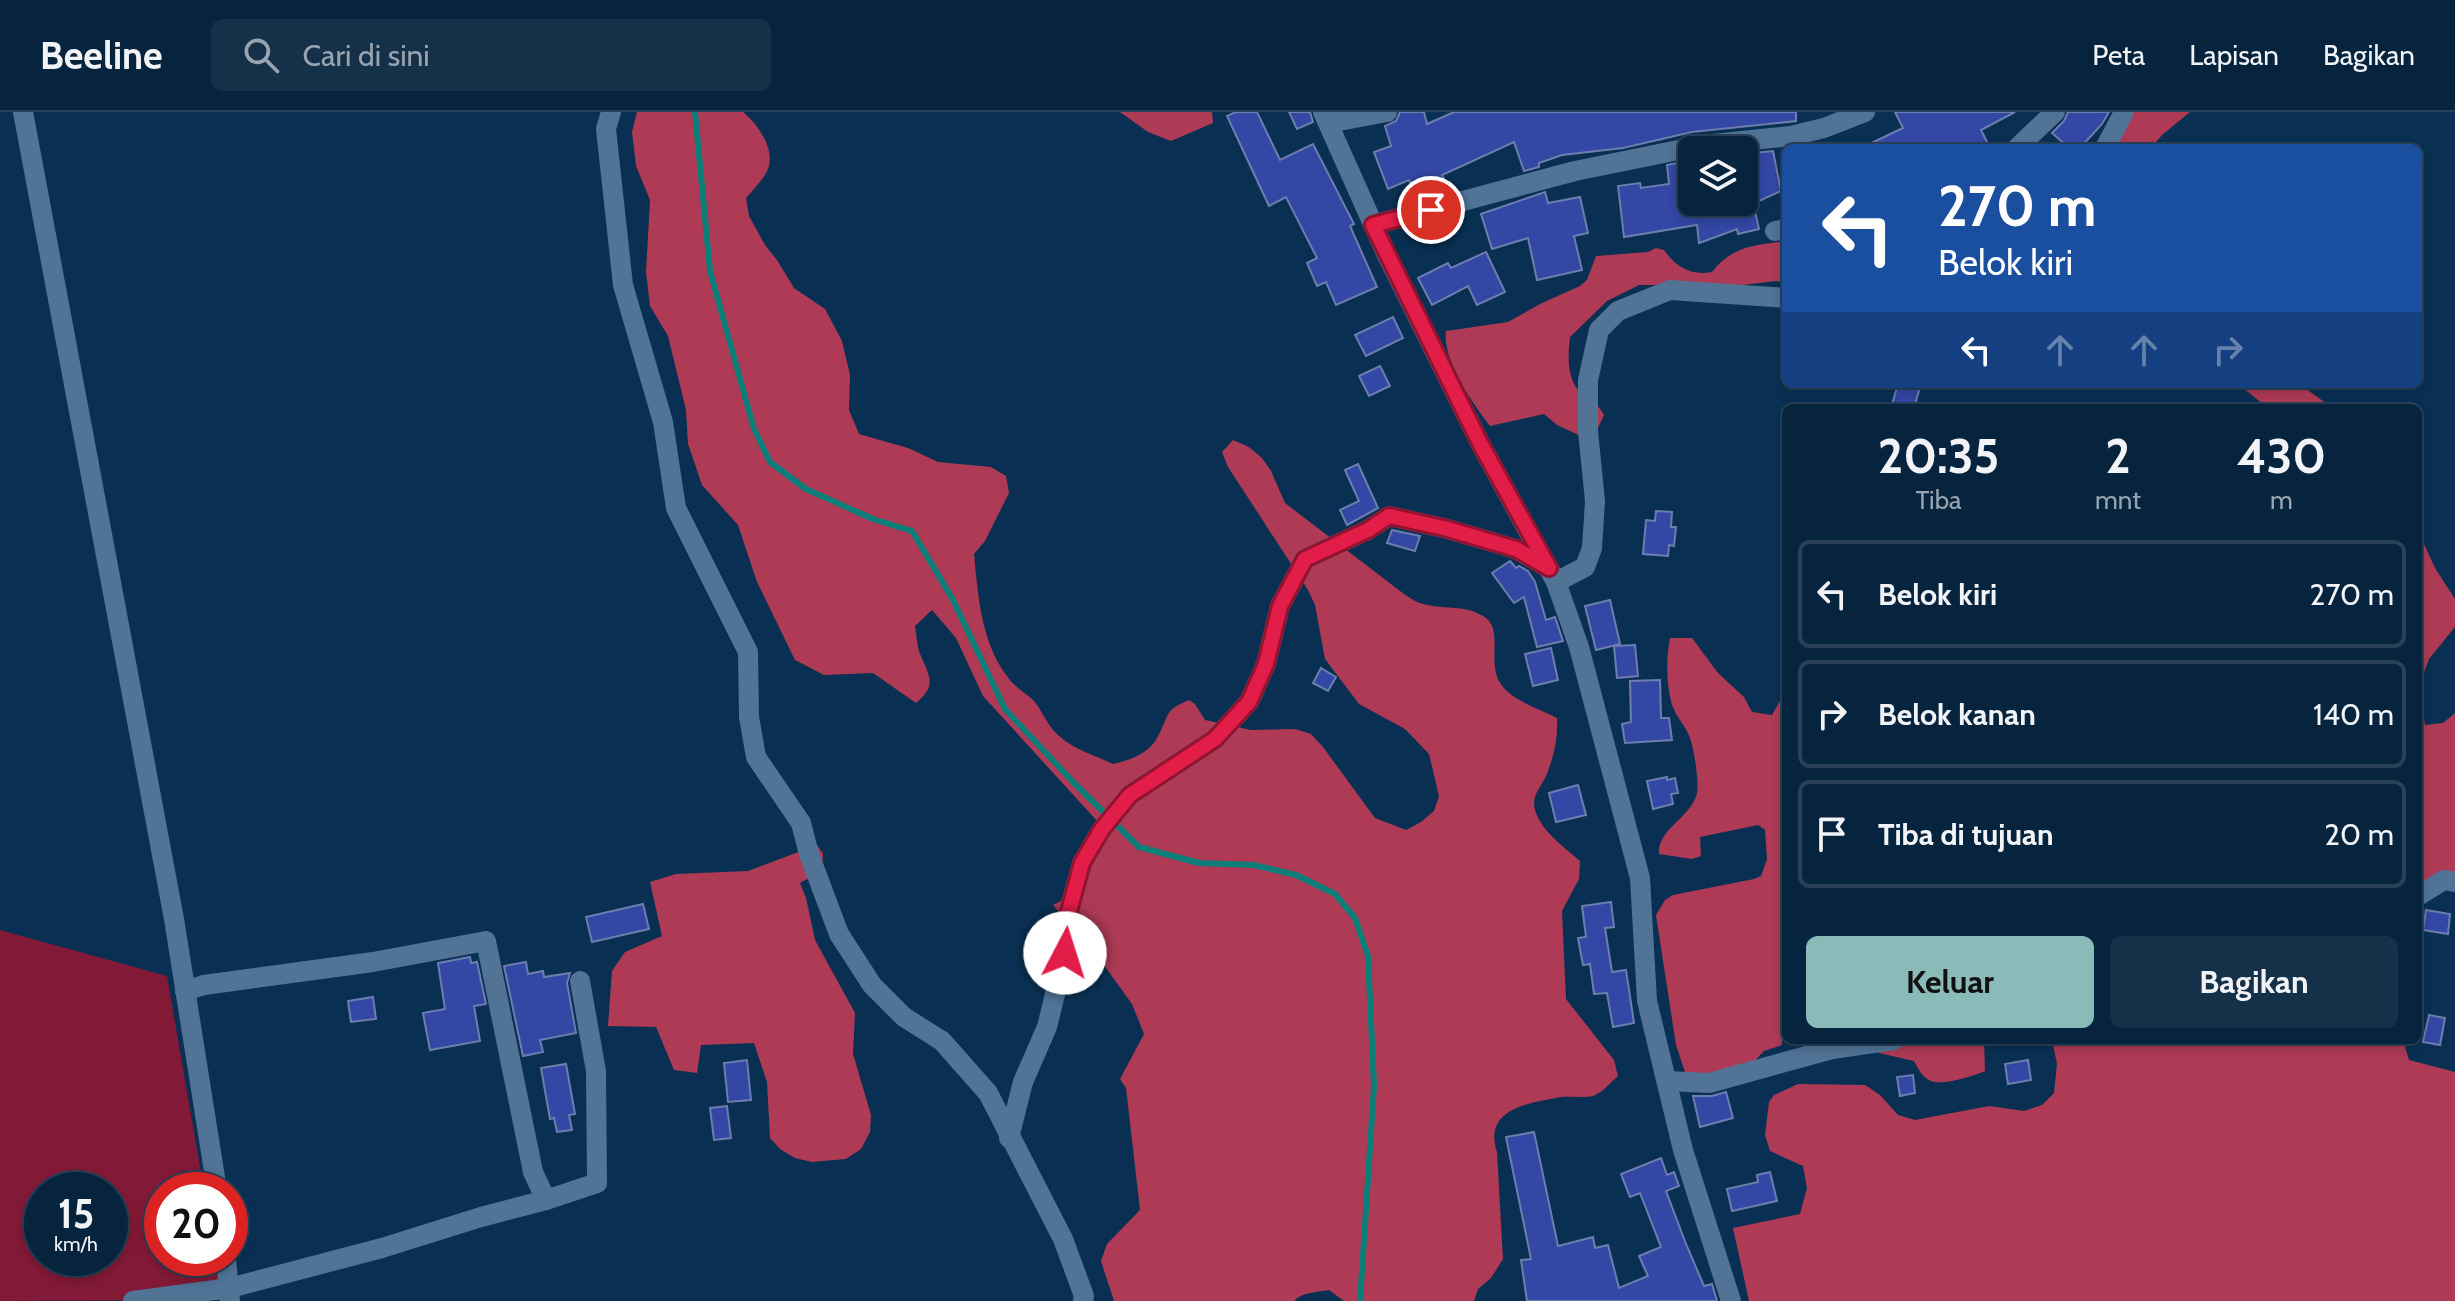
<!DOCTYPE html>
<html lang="id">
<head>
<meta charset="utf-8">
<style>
	:root { --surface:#07243e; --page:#153049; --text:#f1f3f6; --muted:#98a4b0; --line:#284158; --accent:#8bbbb9 }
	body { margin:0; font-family:Cabin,sans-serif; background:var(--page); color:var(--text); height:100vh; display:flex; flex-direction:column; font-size:30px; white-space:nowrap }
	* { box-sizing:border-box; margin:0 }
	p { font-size:26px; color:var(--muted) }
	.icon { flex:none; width:44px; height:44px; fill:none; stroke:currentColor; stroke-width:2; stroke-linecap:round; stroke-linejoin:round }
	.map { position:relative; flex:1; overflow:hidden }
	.sheet { position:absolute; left:1782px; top:292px; width:640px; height:640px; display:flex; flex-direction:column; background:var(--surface); border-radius:12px; box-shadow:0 4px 12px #0003,0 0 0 2px var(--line) }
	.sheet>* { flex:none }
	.hud { position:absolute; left:1782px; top:32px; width:640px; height:244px; border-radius:12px; box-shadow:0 4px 12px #0003,0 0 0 2px var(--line); background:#1a4fa0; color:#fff; overflow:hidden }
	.tools { position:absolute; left:1678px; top:24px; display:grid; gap:16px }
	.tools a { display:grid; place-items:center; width:80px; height:80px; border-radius:12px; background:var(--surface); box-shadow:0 4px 12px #0003,0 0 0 2px var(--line); font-size:40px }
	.speed { position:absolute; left:24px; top:1060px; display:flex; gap:16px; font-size:40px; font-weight:700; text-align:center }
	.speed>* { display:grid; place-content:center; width:104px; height:104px; border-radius:50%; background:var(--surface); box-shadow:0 4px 12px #0003,0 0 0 2px var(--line); line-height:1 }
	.speed small { font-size:20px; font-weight:400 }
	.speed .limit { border:12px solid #d22; background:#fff; color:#111 }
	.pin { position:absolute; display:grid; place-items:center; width:68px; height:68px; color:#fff; margin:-34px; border:4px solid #fff; border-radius:50%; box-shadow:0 2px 8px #0007 }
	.me { position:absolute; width:88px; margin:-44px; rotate:5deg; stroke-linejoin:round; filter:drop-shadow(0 0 6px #0008) }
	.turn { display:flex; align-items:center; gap:28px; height:168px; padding:0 24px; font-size:36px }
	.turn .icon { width:104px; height:104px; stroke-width:2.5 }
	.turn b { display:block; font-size:56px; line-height:68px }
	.lanes { display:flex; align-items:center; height:76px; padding:0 24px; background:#0003; justify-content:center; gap:40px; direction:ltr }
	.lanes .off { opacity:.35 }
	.eta { display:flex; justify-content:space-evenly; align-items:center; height:136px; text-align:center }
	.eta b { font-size:48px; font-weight:800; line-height:56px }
	.action { display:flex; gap:16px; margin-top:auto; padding:16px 24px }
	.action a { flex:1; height:92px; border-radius:12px; background:var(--accent); color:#111; font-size:32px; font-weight:800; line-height:92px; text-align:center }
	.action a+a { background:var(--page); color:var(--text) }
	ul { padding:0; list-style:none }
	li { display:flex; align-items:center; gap:24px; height:108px; margin:0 16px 12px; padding:0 8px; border:4px solid var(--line); border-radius:12px }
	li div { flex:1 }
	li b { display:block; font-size:30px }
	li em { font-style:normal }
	header { display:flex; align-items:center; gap:48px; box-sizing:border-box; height:112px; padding:0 40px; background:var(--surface); border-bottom:2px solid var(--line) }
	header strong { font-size:38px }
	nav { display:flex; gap:44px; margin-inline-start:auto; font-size:28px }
	.search { width:560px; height:72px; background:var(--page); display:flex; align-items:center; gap:20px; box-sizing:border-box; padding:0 28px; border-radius:12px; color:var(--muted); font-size:30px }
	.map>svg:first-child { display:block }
</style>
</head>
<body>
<header>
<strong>Beeline</strong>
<div class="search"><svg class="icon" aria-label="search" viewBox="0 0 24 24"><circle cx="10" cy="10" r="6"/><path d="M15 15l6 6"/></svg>Cari di sini</div>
<nav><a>Peta</a><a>Lapisan</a><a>Bagikan</a></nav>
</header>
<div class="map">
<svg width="2455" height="1189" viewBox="0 0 2455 1189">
	<rect width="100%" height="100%" fill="#093053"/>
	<path fill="#821937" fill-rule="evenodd" d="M0 818 167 864 204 1078H162V1146H216L223 1188 0 1189ZM42 1078H110V1146H42Z"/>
	<g fill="#ae3a55">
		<path d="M637 0H743C759 13 778 41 766 61 761 70 753 78 746 86L749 104 765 133 777 148 794 176 825 197 842 229 850 263 849 298 859 322 908 336 938 350 991 355 1006 364 1009 381 985 429 974 442C978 483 981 530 1007 564 1014 575 1025 580 1034 589 1043 600 1048 615 1059 624 1073 637 1096 644 1113 652 1130 648 1148 642 1157 626 1170 604 1162 599 1189 588L1195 592 1205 608 1251 618 1295 617 1311 622 1323 635 1375 706 1406 718 1421 710 1434 699 1439 684 1429 642 1405 617 1359 592 1325 547 1315 493 1308 478 1228 355 1222 340 1233 328 1249 335 1262 346 1271 359 1285 391 1404 482C1409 485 1414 489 1420 491 1442 499 1466 491 1486 506 1504 520 1485 554 1503 575 1516 590 1540 597 1557 606 1558 623 1555 640 1549 656 1542 680 1523 684 1543 714 1553 727 1567 738 1580 749L1579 767 1562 799 1566 887 1614 948 1618 964C1611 970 1602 981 1593 984 1583 986 1571 984 1561 985 1528 991 1483 997 1497 1040L1503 1147 1491 1166 1478 1177 1474 1189H1344L1329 1178C1318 1180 1302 1180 1294 1189H1114L1101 1149 1107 1132 1140 1098 1126 976 1120 967 1144 922 1132 892 1093 838 1053 793 1084 777 1098 736V710L983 584 956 526 932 498 915 514C916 522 917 531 919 539 928 563 939 572 916 591L873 561 824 563 795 548 757 470 738 413 702 373 688 332 686 298 668 224 650 194 646 160 650 88 636 54 632 20Z"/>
		<polygon points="1120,0 1212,0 1213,11 1171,29 1148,20"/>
		<polygon points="2121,0 2190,0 2162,23 2151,36 2095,36"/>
		<path d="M1786 129V170L1776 169 1701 178 1684 173H1639L1607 189 1570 225C1568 243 1566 267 1581 281 1590 289 1598 291 1604 303L1597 318 1583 325 1557 313 1544 302 1490 314C1473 292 1442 248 1446 219L1508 210 1540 192 1580 174 1587 168 1596 144 1648 140 1656 136 1664 138C1676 155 1691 164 1712 160 1732 134 1755 133 1786 129Z"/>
		<polygon points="2238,272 2299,272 2333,296 2268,296"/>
		<polygon points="2418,419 2435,456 2455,487 2455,515 2429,547 2423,563 2420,580 2425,613 2443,611 2455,601 2455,762 2418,777"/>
		<path d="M1670 526H1692L1718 561 1744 585 1752 600 1772 603 1781 587 1786 584V914L1782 916V933L1764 939 1746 958 1688 969 1676 933 1656 803 1665 788 1673 783 1754 767 1761 764 1767 747 1765 718 1758 713 1700 725 1701 744 1692 747 1659 742C1657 717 1692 705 1697 681 1699 669 1694 637 1690 626 1686 614 1676 605 1672 593 1666 572 1666 546 1670 526Z"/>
		<polygon points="817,733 823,742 822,759 800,771 806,786 815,828 855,901 853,942 871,1003 870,1020 861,1037 846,1047 812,1050 795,1046 780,1037 770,1026 767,970 754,931 701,933 697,961 674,958 656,915 608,914 612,859 625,840 662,824 650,770 676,762 748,759"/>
		<path d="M1852 928H1984L1985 959C1974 964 1942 974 1931 969 1923 966 1918 957 1914 949L1879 941 1865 932Z"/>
		<polygon points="2052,928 2403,928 2409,948 2455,960 2455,1189 1749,1189 1733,1116 1800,1102 1807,1076 1803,1054 1770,1039 1765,1023 1769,990 1774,983 1798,972 1865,973 1880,983 1898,1003 1915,1008 1989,994 2024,999 2042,993 2054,981 2057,952"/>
	</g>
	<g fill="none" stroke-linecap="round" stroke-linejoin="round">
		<polyline stroke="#0b7e79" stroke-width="6" points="695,0 710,159 754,317 770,350 806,377 873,407 912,419 952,486 1005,597 1074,671 1139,735 1199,751 1254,753 1296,763 1335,782 1355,806 1368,844 1374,974 1360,1189"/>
	</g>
	<g fill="#3347a4" stroke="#6d7dad" stroke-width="2">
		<polygon points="1236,0 1257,0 1280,48 1313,32 1354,112 1350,114 1377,175 1336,193 1326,170 1317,174 1307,151 1317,146 1286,85 1269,94 1227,4"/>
		<polygon points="1289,0 1310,0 1313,10 1297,17"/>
		<polygon points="1400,0 1424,0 1427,12 1454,0 1796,0 1796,9 1692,20 1623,36 1562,43 1539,51 1539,55 1524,59 1514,30 1442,63 1444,67 1428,73 1432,83 1417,88 1409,68 1388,77 1374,40 1391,34 1385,14 1396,9"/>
		<polygon points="1895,0 2015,0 1981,18 1990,36 1861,36 1903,16"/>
		<polygon points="2068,0 2109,0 2102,12 2080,36 2069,36 2052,21 2064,9"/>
		<polygon points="1773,39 1781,79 1757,90 1744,61 1744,42"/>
		<polygon points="1692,48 1692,90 1723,90 1725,97 1753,90 1759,117 1738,122 1737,117 1699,131 1697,113 1624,125 1618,74 1640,71 1641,76 1669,72 1667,53"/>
		<polygon points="1545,80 1548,91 1580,85 1588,121 1574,124 1582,158 1537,168 1528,126 1492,137 1481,102"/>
		<polygon points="1486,140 1505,180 1477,193 1468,174 1432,193 1418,166 1448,151 1451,156"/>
		<polygon points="1393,205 1403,226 1366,244 1355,223"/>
		<polygon points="1380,254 1390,274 1369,284 1359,264"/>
		<polygon points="1898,272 1921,272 1914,296 1891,296"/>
		<polygon points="1358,352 1378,396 1347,413 1340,398 1359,389 1345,358"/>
		<polygon points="1656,399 1672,400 1671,415 1676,415 1674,434 1669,433 1668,444 1643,442 1646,408 1655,409"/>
		<polygon points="1392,418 1420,424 1415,439 1387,431"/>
		<polygon points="1510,449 1516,456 1519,454 1528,459 1535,470 1546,508 1555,505 1563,529 1537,535 1524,485 1514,491 1492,461"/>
		<polygon points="1610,488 1620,532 1596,538 1585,494"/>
		<polygon points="1635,533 1638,564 1617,566 1614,534"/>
		<polygon points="1551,536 1558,568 1533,574 1525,542"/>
		<polygon points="1321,556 1336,565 1328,579 1313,571"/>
		<polygon points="1660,568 1661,606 1669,606 1672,628 1625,631 1622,612 1631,610 1630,569"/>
		<polygon points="1667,665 1667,668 1675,666 1678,681 1671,682 1673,692 1653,697 1647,669"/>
		<polygon points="1578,673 1586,703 1556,710 1549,681"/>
		<polygon points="1611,790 1614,815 1605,816 1612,860 1626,858 1634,911 1613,915 1607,881 1594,882 1590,852 1583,853 1578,826 1586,825 1582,794"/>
		<polygon points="643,792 649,817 592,830 586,805"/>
		<polygon points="2426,798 2450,802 2448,822 2423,818"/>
		<polygon points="470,845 471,851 477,850 486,892 474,894 480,929 430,938 423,901 445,897 438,851"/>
		<polygon points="526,850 528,862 543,859 544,865 570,861 567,871 576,921 540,928 543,940 523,944 504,854"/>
		<polygon points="373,885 376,907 351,910 348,889"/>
		<polygon points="2429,903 2445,906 2440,933 2423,930"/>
		<polygon points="747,948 751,988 728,990 724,951"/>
		<polygon points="2028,948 2031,968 2008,972 2005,952"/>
		<polygon points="566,952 575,1002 569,1003 572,1018 557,1020 554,1006 550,1007 541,956"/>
		<polygon points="1913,963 1915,981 1900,984 1897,965"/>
		<polygon points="1726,980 1733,1006 1700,1015 1693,984 1712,984"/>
		<polygon points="727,994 731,1026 714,1028 710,996"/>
		<polygon points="1534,1020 1558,1134 1593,1125 1595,1136 1608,1133 1619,1176 1648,1164 1639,1144 1661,1135 1640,1081 1630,1085 1621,1062 1661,1046 1667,1063 1674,1060 1679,1074 1666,1079 1686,1132 1704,1174 1712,1172 1717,1189 1527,1189 1521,1148 1531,1147 1506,1025"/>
		<polygon points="1770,1060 1777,1089 1732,1099 1727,1077 1758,1070 1757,1063"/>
	</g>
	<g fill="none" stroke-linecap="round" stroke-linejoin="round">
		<g stroke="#507396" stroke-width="20">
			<polyline points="23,0 174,807 217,1078"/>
			<polyline points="611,0 606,17 623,173 663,310 676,396 748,540 749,605 756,645 801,711 809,742 839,822 872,873 904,905 942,929 988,981 1063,1127 1084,1184 1083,1189"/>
			<polyline points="1323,0 1385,139 1481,333 1556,470 1579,535 1640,766 1647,889 1683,1038 1731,1189"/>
			<polyline points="1328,11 1387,0"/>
			<polyline points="2017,36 2055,0"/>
			<polyline points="2105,36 2124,0"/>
			<polyline points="1373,113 1575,59 1703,33 1791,24 1824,16 1865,0"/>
			<polyline points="1775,119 1786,117"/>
			<polyline points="1556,470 1585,455 1592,436 1595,389 1588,319 1588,268 1599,218 1618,199 1670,178 1786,186"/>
			<polyline points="2418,784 2444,768 2455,770"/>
			<polyline points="185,879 204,873 373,850 486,829 533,1060 546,1088"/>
			<polyline points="1667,969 1709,971 1832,937 1894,928"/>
			<polyline points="1009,1026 1023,970 1047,915 1065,841 1064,818 1082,751 1102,717 1130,683 1215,627 1249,590 1266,552 1280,494 1305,447 1368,418 1389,404 1444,416 1516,437 1549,456"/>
			<polyline points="226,1146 230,1189"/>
			<polyline points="133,1189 230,1176 382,1136 481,1105 546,1088 597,1071 596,959 580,869"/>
		</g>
	</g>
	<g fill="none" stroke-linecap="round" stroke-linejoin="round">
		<defs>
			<polyline id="route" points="1065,841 1064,818 1082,751 1102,717 1130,683 1215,627 1249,590 1266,552 1280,494 1305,447 1368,418 1389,404 1444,416 1516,437 1549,456 1481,333 1373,113 1431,98"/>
		</defs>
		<use href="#route" stroke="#92132f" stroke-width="20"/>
		<use href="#route" stroke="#e11d48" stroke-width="14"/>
	</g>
</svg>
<div class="tools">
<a><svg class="icon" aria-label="layers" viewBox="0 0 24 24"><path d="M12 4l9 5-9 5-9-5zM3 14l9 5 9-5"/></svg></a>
</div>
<div class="speed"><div>15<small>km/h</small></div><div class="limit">20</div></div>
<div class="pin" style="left:1431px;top:98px;background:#d93025"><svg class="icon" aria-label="arrive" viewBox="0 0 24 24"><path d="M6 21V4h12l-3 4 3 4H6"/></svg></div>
<svg class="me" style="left:1065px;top:841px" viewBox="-20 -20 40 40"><circle r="19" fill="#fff"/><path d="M0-13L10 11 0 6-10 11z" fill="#e11d48"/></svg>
<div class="hud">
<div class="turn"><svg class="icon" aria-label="left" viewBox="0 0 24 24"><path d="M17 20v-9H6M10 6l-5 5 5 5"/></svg><div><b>270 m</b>Belok kiri</div></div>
<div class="lanes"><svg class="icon" aria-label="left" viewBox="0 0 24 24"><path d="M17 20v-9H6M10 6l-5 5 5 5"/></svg><svg class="icon off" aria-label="ahead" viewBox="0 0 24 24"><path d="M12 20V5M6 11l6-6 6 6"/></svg><svg class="icon off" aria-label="ahead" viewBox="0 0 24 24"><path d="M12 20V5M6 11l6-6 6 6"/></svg><svg class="icon off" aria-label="right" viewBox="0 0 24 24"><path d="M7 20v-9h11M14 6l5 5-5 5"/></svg></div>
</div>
<section class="sheet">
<div class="eta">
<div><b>20:35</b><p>Tiba</p></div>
<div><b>2</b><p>mnt</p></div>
<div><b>430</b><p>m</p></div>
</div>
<ul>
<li><svg class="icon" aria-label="left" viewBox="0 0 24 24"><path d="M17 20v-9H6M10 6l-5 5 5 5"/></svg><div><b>Belok kiri</b></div><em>270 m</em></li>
<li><svg class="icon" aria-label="right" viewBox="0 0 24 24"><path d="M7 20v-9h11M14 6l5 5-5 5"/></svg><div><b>Belok kanan</b></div><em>140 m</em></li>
<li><svg class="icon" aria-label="arrive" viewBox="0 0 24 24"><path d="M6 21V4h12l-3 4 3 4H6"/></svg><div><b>Tiba di tujuan</b></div><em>20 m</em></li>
</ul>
<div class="action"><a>Keluar</a><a>Bagikan</a></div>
</section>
</div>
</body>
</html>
